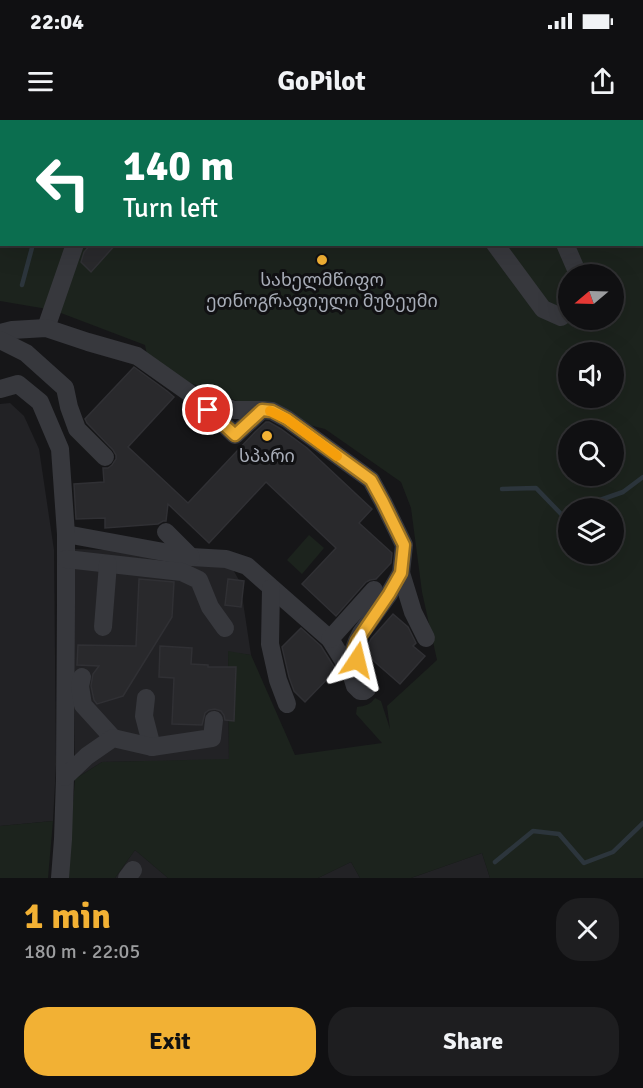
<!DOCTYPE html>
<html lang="en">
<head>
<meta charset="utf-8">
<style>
	:root { --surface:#101012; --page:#1e1e20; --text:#f1f3f6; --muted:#9c9d9f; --line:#303032; --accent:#f2b134 }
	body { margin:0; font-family:Signika,"Noto Sans Georgian",sans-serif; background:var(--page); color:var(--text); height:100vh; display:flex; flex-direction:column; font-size:22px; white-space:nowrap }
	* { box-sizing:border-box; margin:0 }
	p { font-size:20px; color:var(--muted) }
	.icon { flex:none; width:33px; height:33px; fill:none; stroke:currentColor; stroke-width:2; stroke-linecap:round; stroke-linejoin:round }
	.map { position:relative; height:758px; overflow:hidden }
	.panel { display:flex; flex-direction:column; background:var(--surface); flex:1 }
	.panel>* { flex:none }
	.hud { position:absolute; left:0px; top:0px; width:644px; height:126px; box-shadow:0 6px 24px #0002,0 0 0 2px var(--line); background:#0b6e4f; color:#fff; overflow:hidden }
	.needle { width:39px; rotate:251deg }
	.buttons { position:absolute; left:558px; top:144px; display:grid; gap:12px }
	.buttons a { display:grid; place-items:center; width:66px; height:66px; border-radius:50%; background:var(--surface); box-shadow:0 6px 24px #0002,0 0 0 2px var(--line); font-size:30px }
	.pin { position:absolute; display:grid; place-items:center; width:51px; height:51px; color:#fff; margin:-26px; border:3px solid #fff; border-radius:50%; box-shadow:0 2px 6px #0007 }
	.me { position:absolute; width:66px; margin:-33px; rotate:10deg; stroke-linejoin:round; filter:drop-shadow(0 0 4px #0008) }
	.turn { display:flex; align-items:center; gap:21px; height:126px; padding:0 24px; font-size:27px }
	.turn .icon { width:78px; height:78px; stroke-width:2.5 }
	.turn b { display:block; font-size:42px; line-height:51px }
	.round { display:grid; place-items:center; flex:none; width:63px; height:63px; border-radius:24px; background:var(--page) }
	.headline { display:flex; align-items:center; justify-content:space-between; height:102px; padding:0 24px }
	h1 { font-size:36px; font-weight:700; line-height:45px; color:var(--accent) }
	.primary-button { display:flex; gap:12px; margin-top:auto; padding:12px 24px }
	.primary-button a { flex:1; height:69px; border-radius:24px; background:var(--accent); color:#111; font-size:24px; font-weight:700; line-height:69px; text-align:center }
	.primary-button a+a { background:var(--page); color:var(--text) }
	.status { display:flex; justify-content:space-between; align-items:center; height:42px; padding:0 30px; background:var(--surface); direction:ltr }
	.status svg { height:16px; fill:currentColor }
	header { display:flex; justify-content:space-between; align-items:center; height:78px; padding:0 24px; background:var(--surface); font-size:27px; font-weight:700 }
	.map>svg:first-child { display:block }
</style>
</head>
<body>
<div class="status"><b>22:04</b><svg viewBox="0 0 49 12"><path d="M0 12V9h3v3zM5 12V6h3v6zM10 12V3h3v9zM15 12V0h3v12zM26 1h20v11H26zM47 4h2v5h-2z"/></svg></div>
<header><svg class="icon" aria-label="menu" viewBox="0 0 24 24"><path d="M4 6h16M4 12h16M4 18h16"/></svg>GoPilot<svg class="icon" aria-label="share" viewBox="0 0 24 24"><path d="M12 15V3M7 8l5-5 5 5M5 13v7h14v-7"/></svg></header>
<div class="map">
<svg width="643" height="758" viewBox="0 0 643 758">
	<rect width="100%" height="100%" fill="#161618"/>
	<g fill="#222225">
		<polygon points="10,283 24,296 39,329 54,430 56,645 53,701 0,706 0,284"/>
		<polygon points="74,429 205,433 231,446 240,462 251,535 228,532 229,640 102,642 75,659"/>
		<polygon points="135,730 168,758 115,758"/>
		<polygon points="482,733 490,758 411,758"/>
		<polygon points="351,742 360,758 318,758"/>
	</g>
	<g fill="#1c231d" fill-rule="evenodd">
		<path d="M0 0H643V758H490L482 733 411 758H360L351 742 318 758H168L135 730 115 758H67L75 659 102 642 229 639 228 531 251 535 295 635 382 623 356 594 357 587C365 586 370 585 375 578L381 581 390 609 387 586 437 540 422 472 411 388 401 362 325 309 301 303 220 275 181 259 147 235 145 225 53 190 0 181ZM2 2H642V124H2ZM568 154H614V200H568ZM568 232H614V278H568ZM568 310H614V356H568ZM568 388H614V434H568Z"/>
		<polygon points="309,415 324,428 302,454 287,440"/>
		<polygon points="53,701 48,758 0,758 0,706"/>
	</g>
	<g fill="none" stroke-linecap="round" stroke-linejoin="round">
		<g stroke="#2c353c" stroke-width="4.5">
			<polyline points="0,44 2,46"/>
			<polyline points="22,165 33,124"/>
			<polyline points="502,369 536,368 564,397 568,397"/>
			<polyline points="589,388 600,380 623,372 643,357"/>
			<polyline points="495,742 533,711 559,714 584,743 613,732 643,703"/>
		</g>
	</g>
	<g fill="#29292c" stroke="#303034" stroke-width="1.5">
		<polygon points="91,124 116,124 91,152 81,142 84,132"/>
		<polygon points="134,247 167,271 174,277 128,327 188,383 255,312 266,302 269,302 281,309 307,328 372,389 359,403 392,433 391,443 376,459 370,460 366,462 336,496 302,464 336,428 266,362 209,423 168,384 166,401 163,401 158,404 105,408 105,398 76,399 74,364 104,362 103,348 108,348 112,345 116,339 116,335 113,330 87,303 85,299"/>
		<polygon points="139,459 174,462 172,497 123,576 97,584 94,580 91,566 93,554 99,546 77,545 78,525 136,526"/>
		<polygon points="228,459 244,461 241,487 225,485"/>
		<polygon points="393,494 408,507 416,523 413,526 425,536 400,564 367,535 366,530 371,519"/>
		<polygon points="301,508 321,526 336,550 305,582 294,571 289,557 282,527"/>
		<polygon points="160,526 192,528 191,544 208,545 208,547 236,547 234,601 225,600 224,595 221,591 215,589 209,590 205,593 202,605 172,604 174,558 159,557"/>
	</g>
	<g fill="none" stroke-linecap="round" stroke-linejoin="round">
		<g stroke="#37383d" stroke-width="18">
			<polyline points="186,0 186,2"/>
			<polyline points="399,0 400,2"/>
			<polyline points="508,0 510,2"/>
			<polyline points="495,124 543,189 561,197 568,192"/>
			<polyline points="565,124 578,154"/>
			<polyline points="46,208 75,124"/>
			<polyline points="0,213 12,210 46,208 88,222 137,236 195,277 234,290 262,290 272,291 287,299 371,360 383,382 404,425 401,453 389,474 361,513 357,521 354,529 357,540 366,556 368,562 367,569 364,571 360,571 355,566 351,553 330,519 247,446 226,439 191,437 66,414"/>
			<polyline points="0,220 26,233 65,268 69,287 77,309 105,337"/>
			<polyline points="0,269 18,264 40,282 60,329 66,414 66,483 65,657 63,719 60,758"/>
			<polyline points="198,280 235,315 262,290"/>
			<polyline points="166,412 191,437"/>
			<polyline points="66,439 182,452 199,460 210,487 225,508"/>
			<polyline points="401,453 413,492 426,518"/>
			<polyline points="271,468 270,524 278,560 287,584"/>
			<polyline points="103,507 108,444"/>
			<polyline points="330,519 374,470"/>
			<polyline points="82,557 80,566 83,585 113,618"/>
			<polyline points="146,578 144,596 152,627"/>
			<polyline points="65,657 87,636 113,618 152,627 212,618 214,600"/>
			<polyline points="127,758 133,750"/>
		</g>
	</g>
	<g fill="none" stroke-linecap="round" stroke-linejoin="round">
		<defs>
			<polyline id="route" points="208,290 235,315 262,290 272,291 287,299 371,360 383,382 404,425 401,453 389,474 357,521 354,529 357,540"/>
		</defs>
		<use href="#route" stroke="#9d7322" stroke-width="15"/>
		<use href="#route" stroke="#f2b134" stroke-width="10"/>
		<polyline stroke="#f59e0b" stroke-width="10" points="270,291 287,299 337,336"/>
	</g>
	<g fill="#f2b134" stroke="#111113" stroke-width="2">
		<circle cx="322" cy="140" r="6"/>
		<circle cx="267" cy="316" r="6"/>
	</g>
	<g text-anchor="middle" stroke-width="6" stroke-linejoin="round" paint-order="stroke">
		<g font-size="18" fill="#a8adb8" stroke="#111113">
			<text x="322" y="166">სახელმწიფო<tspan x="322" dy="21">ეთნოგრაფიული მუზეუმი</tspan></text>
			<text x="267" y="342">სპარი</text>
		</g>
	</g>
</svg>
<div class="buttons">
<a><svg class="needle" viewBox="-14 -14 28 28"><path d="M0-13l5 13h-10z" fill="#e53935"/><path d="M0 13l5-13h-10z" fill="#9c9d9f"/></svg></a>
<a><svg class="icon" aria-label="sound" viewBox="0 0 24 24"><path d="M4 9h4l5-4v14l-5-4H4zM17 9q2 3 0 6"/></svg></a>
<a><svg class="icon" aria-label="search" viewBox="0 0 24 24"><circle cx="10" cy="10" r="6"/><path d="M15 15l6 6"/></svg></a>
<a><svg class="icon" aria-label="layers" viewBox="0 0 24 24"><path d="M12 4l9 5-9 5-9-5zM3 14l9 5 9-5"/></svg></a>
</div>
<div class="pin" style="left:208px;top:290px;background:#d93025"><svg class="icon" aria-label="arrive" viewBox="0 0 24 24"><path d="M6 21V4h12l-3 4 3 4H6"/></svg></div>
<svg class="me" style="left:357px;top:540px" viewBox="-20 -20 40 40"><path d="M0-17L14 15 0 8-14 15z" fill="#f2b134" stroke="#fff" stroke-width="4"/></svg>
<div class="hud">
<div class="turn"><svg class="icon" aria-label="left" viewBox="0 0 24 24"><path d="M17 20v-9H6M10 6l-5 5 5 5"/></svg><div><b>140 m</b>Turn left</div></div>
</div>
</div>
<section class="panel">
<div class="headline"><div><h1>1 min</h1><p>180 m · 22:05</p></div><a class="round"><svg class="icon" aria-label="close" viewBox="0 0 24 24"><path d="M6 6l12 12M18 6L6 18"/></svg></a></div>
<div class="primary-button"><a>Exit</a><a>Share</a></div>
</section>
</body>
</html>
